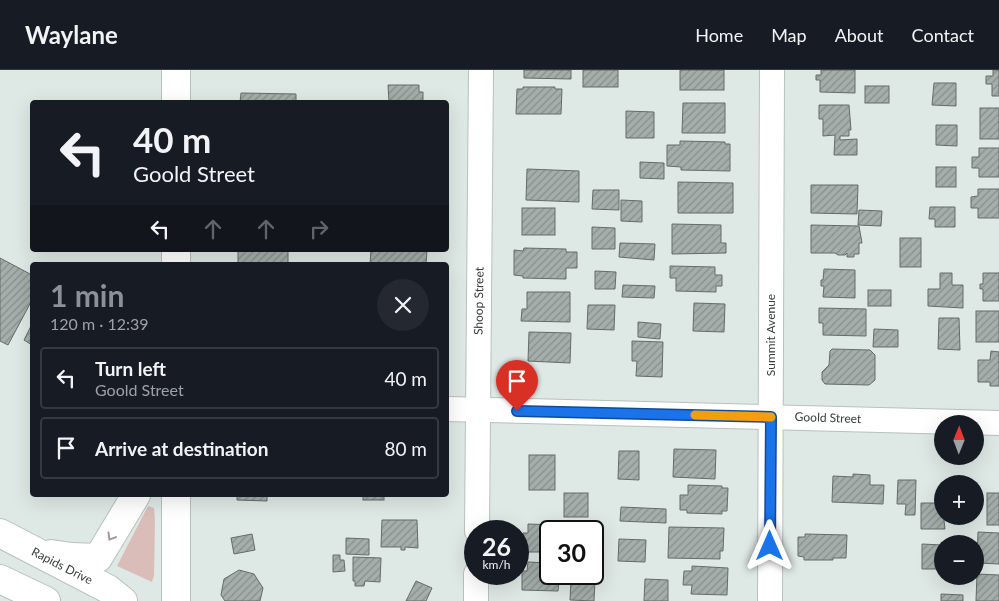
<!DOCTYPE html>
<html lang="en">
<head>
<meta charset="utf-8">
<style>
	:root { --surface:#171b24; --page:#242831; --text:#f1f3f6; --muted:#9ea1a6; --line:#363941; --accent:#8c9099 }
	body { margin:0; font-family:Lato,sans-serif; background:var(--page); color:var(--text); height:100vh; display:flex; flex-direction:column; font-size:19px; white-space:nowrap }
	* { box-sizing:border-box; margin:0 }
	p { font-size:16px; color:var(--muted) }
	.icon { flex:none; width:28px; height:28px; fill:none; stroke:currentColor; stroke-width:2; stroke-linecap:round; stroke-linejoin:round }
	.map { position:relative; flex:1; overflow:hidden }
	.details { position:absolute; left:30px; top:192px; width:419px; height:235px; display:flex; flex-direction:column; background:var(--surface); border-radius:5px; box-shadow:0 5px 20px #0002 }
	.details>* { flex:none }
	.banner { position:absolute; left:30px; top:30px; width:419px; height:152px; border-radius:5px; box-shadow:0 5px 20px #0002; background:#171b24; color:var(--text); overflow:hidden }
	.needle { width:32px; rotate:1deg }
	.tools { position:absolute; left:934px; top:345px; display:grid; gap:10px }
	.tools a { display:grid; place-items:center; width:50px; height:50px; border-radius:50%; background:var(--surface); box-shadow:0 5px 20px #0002; font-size:25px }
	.speed { position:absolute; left:464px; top:450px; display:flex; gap:10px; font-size:25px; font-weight:700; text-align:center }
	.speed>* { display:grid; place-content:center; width:65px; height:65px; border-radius:50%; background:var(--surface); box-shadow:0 5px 20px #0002; line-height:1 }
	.speed small { font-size:12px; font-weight:400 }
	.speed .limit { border:2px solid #111; border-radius:8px; background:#fff; color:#111 }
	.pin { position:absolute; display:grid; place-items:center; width:42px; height:42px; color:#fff; margin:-51px -21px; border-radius:50% 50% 50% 0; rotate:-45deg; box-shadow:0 0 5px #0007 }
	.pin .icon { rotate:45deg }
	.me { position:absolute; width:55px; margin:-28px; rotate:0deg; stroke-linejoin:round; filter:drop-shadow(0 0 4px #0008) }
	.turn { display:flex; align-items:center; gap:18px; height:105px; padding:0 20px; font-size:22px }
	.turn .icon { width:65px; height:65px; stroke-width:2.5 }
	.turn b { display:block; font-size:35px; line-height:42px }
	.lanes { display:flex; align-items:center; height:48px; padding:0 20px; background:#0003; justify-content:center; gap:25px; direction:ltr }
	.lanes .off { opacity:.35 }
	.round { display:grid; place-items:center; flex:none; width:52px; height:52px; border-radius:26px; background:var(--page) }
	.head { display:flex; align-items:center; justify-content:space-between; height:85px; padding:0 20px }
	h1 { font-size:30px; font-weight:700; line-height:38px; color:var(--accent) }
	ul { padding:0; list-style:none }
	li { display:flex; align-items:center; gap:15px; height:62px; margin:0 10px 8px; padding:0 10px; border:2px solid var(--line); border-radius:5px }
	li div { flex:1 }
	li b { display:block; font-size:19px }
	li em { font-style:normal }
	header { display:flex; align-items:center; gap:30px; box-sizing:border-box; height:70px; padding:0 25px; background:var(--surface); border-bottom:1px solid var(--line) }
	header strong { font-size:24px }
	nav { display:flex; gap:28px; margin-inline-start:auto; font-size:18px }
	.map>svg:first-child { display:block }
</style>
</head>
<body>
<header>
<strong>Waylane</strong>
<nav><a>Home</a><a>Map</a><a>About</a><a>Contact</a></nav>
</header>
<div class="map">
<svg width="999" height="531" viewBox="0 0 999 531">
	<defs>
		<pattern id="building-hatch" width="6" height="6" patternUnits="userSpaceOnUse" patternTransform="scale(1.25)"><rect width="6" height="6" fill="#a4aeaa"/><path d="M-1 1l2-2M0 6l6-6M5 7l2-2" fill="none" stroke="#868f8b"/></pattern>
	</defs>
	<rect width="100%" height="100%" fill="#dee8e5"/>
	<polygon fill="#dabdb9" points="148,436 154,438 155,450 154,506 152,512 117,496"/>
	<g fill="url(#building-hatch)" stroke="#646c69">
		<polygon points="524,0 571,0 571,9 524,8"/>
		<rect x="583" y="0" width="35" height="17"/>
		<rect x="680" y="0" width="44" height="20"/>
		<polygon points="821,0 855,0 855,23 820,22 820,10 816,10 816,5 821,5"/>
		<polygon points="993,0 999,0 999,26 992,26 992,14 986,14 986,6 993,6"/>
		<polygon points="934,13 956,13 956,36 932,35"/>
		<polygon points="388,15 419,15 419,22 423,22 423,32 389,32"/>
		<rect x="865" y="16" width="24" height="17"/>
		<polygon points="523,17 555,17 555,19 562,19 561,44 516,44 517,19 523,19"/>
		<polygon points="241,23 296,24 296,32 240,32"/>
		<polygon points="683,33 725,33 725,63 682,63"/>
		<polygon points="819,35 849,35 851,60 849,60 849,66 840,66 840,70 857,69 857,85 834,85 835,65 823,66 823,49 819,49"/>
		<rect x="980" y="38" width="19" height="31"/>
		<polygon points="626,41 654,42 654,68 626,68"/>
		<polygon points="936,55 957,55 957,76 936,75"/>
		<polygon points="680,71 725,72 725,74 730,74 730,101 681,100 681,97 667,96 667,75 680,75"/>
		<polygon points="979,78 999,78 999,107 979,107 979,98 972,98 972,87 979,87"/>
		<polygon points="640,92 664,93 664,109 640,108"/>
		<rect x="936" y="97" width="20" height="20"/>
		<polygon points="527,99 579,101 579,132 526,130"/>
		<polygon points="678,112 733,113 733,143 678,143"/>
		<polygon points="811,115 858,115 857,144 811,143"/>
		<polygon points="978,119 999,119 999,148 978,148 978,138 971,138 971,127 978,126"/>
		<polygon points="593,120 619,120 619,140 592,139"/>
		<polygon points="621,130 642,131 642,152 621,151"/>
		<polygon points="930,137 955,137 955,157 935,157 935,149 929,149"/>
		<rect x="522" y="138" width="33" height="27"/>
		<polygon points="859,140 882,141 881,156 858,155"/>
		<polygon points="672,154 721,155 721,173 726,173 726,183 672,184"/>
		<polygon points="811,155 859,156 862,173 859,173 859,184 854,184 854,187 847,187 847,183 845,185 838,185 835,183 811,183"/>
		<polygon points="592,157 615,158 615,179 592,179"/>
		<rect x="900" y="168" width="21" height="29"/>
		<polygon points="620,173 655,174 654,190 619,187"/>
		<polygon points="524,178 566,179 566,182 577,182 577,198 566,198 566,209 523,208 523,206 514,205 514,180 523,181"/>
		<rect x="238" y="180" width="50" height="15"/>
		<polygon points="371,180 427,180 426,195 370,195"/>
		<polygon points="0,188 32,205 32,230 8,275 0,271"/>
		<polygon points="670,196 715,197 715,205 722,205 722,216 716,216 716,222 676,221 676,208 670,208"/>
		<polygon points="824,199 855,200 855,228 823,227 824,216 821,216 821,210 823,210"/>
		<polygon points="595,201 616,202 615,219 595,219"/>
		<polygon points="940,203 952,203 952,215 963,215 963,238 928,236 928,219 940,219"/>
		<polygon points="983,203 999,203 999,231 983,231 983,219 980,219 980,214 983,214"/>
		<polygon points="623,215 655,216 654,228 622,227"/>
		<rect x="868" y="220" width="23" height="16"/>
		<polygon points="527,222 570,222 570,252 521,251 522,239 527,239"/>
		<polygon points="694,233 725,234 724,262 693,261"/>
		<polygon points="588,235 615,235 614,260 587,259"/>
		<polygon points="819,238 866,239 866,266 823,265 823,253 819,253"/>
		<rect x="976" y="241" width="23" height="31"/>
		<polygon points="939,248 959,248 960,280 938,279"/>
		<polygon points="638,252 661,254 660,269 638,267"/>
		<polygon points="32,254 32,275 24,270"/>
		<polygon points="874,259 898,260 898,277 873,277"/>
		<polygon points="529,262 571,263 570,293 528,291"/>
		<polygon points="632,271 663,272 662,307 636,306 637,291 632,291"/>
		<polygon points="832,279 870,280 875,285 875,310 869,315 825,314 822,310 822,302 829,295 830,281"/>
		<polygon points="991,281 999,282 999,316 990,316 990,312 978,312 978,290 990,290"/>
		<polygon points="674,379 716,380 715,409 673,407"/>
		<polygon points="619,381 639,381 639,410 618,409"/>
		<rect x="529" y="385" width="26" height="35"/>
		<polygon points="853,404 870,405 870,415 884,415 883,434 832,432 833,406 853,407"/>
		<polygon points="898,410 916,410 915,445 905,445 906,434 897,434"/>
		<polygon points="688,415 722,416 722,418 728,418 727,441 722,441 722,444 687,443 687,440 680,440 680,425 688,425"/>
		<rect x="564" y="423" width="24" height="24"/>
		<rect x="987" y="423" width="12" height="32"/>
		<polygon points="237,425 267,425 267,431 237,430"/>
		<rect x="363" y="425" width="21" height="5"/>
		<polygon points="921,433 942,433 945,459 921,459"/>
		<polygon points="621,437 666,439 666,453 620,451"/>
		<polygon points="382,450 417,450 418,478 405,477 405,480 401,480 401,477 381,477"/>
		<polygon points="528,454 559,455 559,457 567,457 567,461 550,461 550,482 523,482 523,463 528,463"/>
		<polygon points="669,457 724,458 723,481 720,481 720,489 668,488"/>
		<polygon points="978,462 999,463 999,494 977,493"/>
		<polygon points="252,464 255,480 234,484 231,468"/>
		<polygon points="805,464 847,465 846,488 833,488 833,490 804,490 804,487 798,486 798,467 805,467"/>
		<polygon points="346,468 369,469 369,485 346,484"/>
		<polygon points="619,469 646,470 645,492 618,491"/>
		<polygon points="922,474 942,475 942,499 922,499"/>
		<polygon points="333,485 340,485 340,490 344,490 345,501 333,502"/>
		<polygon points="353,487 381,488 380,512 365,511 364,516 355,516 355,511 353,511"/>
		<polygon points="528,492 550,493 550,504 563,504 563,511 559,510 558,521 522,520 522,501 527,501"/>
		<polygon points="692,496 728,498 727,525 691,524 692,515 683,515 684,501 692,501"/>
		<polygon points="239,500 254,504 263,518 260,531 225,531 221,525 224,509"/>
		<polygon points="977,504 999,505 999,531 976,531"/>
		<polygon points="645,509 668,510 668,531 644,531"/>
		<polygon points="571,510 595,510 594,531 570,530"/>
		<polygon points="416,511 432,518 426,531 406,531"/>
		<polygon points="941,524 963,525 963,531 941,531"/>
	</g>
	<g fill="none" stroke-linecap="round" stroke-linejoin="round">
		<defs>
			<g id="minor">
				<polyline points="446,339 999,353"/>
				<polyline points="477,461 481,0"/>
				<polyline points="476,531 476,504"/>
				<polyline points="770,531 772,0"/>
			</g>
			<g id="tertiary">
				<polyline points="176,0 176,32"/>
				<polyline points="176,180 176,195"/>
				<polyline points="176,425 176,531"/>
				<polyline points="0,463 108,519 123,531"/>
				<polyline points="51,484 72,487 98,488 136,425"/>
				<polyline points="0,509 46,531"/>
			</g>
		</defs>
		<use href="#minor" stroke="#b7c1bd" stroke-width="26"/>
		<use href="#tertiary" stroke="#b7c1bd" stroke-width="30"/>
		<use href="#minor" stroke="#fff" stroke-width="24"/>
		<use href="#tertiary" stroke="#fff" stroke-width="28"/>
	</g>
	<defs><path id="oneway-chevron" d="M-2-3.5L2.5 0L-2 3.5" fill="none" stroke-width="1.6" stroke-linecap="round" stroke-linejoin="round" transform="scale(1.25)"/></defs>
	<use stroke="#9a9c9c" href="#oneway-chevron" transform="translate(111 467) rotate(121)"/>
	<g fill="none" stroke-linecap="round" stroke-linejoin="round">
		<defs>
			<polyline id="route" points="517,341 771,347 770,476"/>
		</defs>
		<use href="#route" stroke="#114b97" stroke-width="12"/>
		<use href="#route" stroke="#1a73e8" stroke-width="9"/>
		<polyline stroke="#f59e0b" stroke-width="9" points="695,345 771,347"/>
	</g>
	<g text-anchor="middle" stroke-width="4.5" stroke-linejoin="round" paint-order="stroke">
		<g font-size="12" fill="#363a39" stroke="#fff">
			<text transform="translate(479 231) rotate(-89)" y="4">Shoop Street</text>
			<text transform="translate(771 265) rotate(-90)" y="4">Summit Avenue</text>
			<text transform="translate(828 348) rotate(2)" y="4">Goold Street</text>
			<text transform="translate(62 496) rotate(27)" y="4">Rapids Drive</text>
		</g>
	</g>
</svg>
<div class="tools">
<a><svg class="needle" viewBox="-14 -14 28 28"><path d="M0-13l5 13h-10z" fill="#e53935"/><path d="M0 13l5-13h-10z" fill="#9ea1a6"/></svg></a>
<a>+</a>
<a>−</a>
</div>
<div class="speed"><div>26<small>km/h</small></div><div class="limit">30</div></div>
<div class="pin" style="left:517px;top:341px;background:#d93025"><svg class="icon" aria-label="arrive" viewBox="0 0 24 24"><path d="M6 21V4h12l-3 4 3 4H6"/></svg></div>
<svg class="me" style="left:770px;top:476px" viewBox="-20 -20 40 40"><path d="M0-17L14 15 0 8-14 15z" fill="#1a73e8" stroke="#fff" stroke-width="4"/></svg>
<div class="banner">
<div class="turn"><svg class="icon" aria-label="left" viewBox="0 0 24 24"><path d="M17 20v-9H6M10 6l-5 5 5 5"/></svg><div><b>40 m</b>Goold Street</div></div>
<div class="lanes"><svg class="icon" aria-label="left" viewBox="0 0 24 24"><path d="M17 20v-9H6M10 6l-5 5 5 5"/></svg><svg class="icon off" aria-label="ahead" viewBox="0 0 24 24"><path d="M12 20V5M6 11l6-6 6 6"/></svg><svg class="icon off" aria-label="ahead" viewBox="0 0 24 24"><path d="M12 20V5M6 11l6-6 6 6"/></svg><svg class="icon off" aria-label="right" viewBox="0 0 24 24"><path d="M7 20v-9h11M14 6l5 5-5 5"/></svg></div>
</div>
<section class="details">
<div class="head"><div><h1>1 min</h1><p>120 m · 12:39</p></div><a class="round"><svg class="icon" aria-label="close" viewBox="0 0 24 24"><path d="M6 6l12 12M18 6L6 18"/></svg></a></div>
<ul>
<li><svg class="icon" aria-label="left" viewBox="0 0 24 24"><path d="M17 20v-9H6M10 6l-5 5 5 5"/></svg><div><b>Turn left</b><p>Goold Street</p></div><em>40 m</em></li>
<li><svg class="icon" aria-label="arrive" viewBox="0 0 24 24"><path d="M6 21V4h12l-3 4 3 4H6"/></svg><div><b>Arrive at destination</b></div><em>80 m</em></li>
</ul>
</section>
</div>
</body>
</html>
